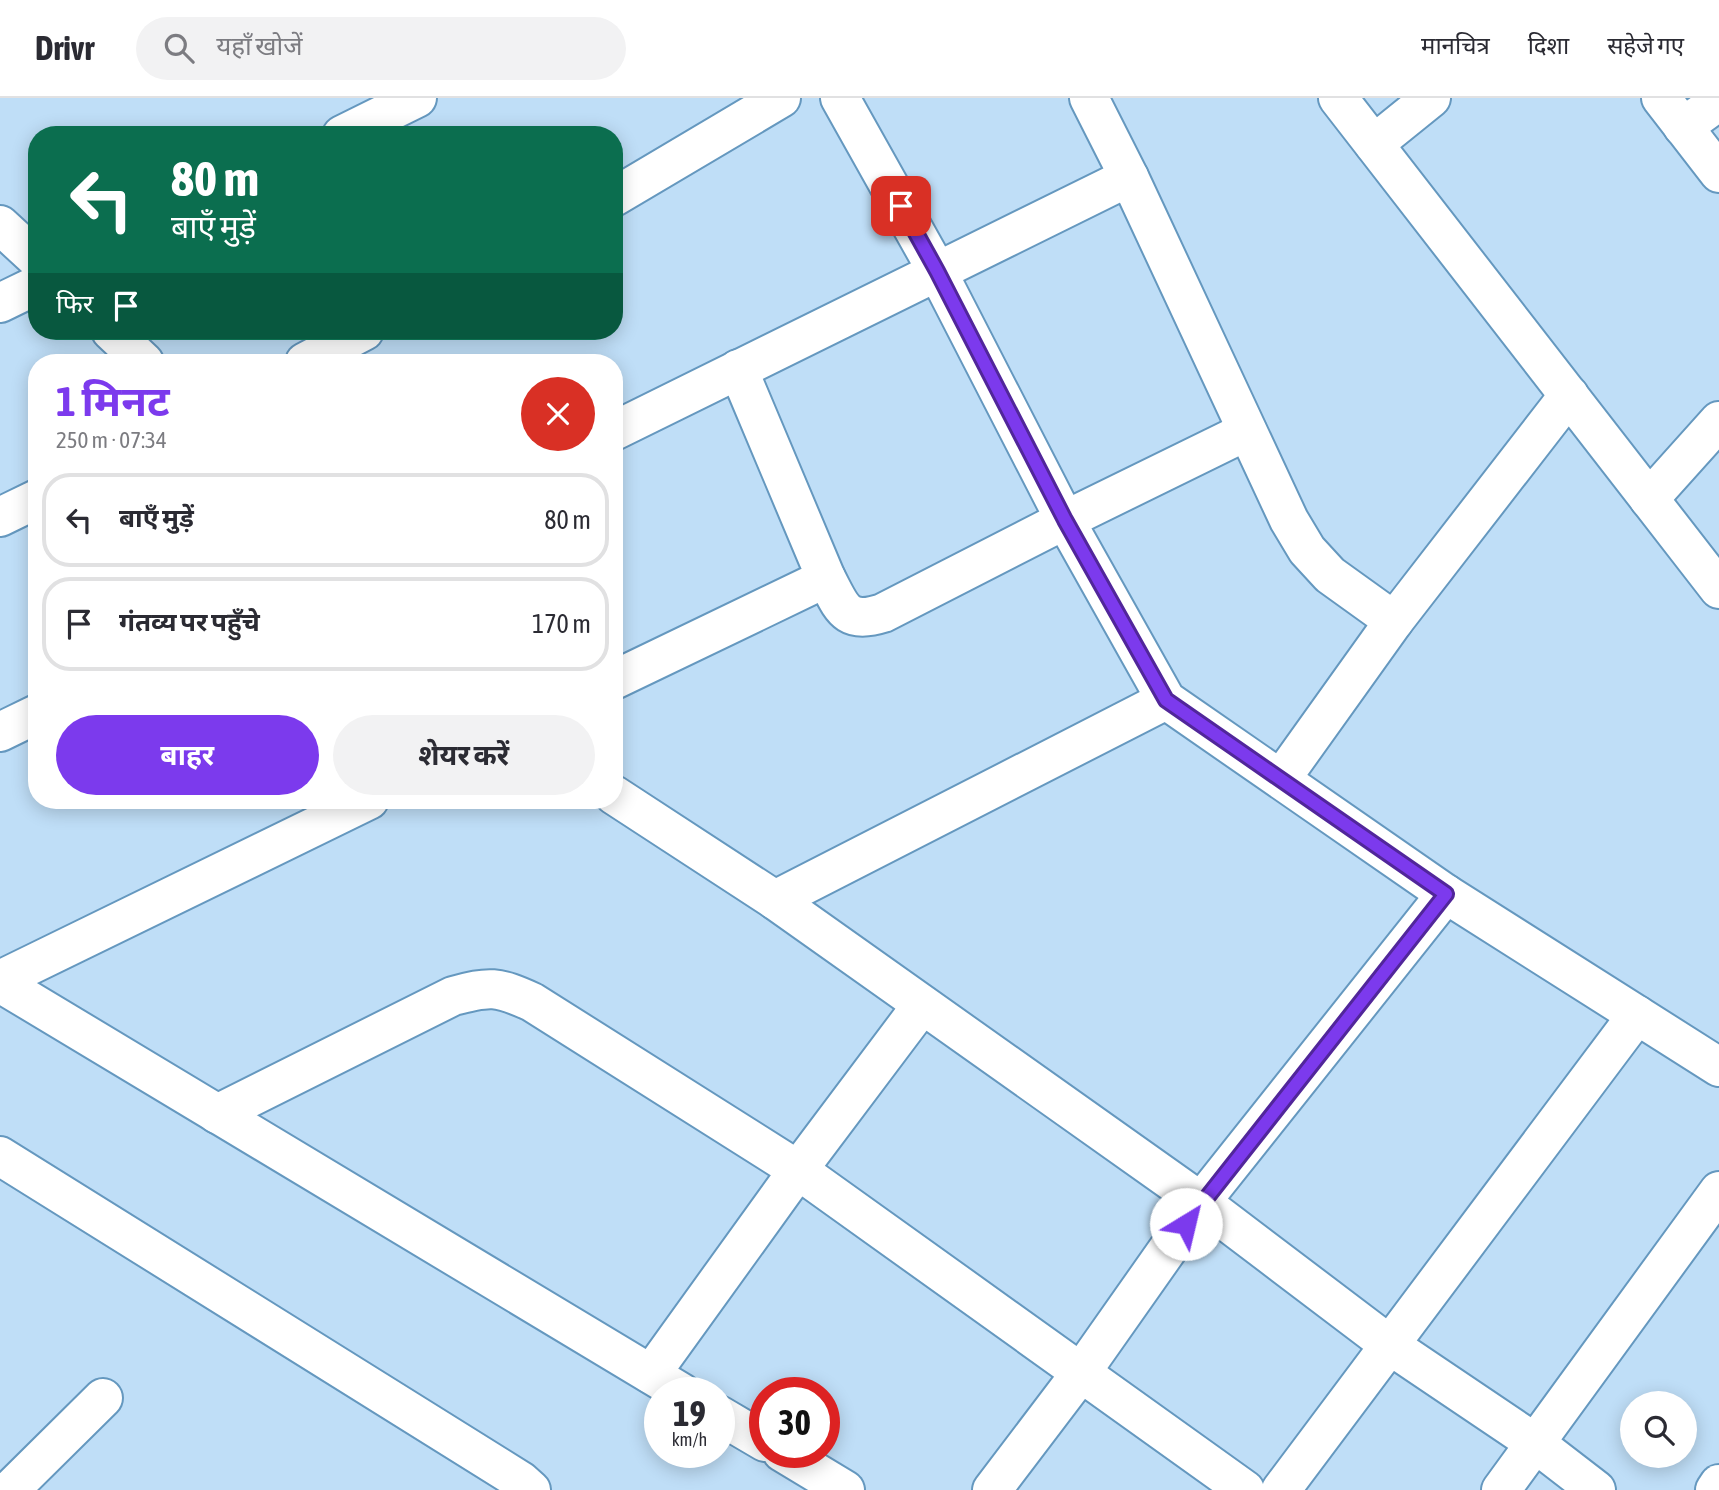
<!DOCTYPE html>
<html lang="hi">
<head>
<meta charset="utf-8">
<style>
	:root { --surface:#fff; --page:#f2f2f3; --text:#2b2b33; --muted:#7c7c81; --line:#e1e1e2; --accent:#7c3aed }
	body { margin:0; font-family:"Asap Condensed","Noto Sans Devanagari",sans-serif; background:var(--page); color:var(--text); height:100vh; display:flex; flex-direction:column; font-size:26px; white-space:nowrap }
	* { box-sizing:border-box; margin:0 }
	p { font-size:23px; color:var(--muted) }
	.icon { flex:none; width:38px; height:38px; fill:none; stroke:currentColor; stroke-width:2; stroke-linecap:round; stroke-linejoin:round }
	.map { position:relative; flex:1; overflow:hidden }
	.drawer { position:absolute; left:28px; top:256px; width:595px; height:455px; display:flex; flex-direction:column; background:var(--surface); border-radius:28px; box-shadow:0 4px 18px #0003 }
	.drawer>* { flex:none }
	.banner { position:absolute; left:28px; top:28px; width:595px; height:214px; border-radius:28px; box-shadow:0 4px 18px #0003; background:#0b6e4f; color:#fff; overflow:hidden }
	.fabs { position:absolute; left:1620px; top:1293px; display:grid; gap:14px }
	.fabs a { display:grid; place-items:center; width:77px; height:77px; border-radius:50%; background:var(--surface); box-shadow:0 4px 18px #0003; font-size:35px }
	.speed { position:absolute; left:644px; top:1279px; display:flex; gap:14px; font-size:35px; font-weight:700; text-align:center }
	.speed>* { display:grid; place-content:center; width:91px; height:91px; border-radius:50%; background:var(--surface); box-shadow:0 4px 18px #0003; line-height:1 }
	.speed small { font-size:18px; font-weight:400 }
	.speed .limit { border:10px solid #d22; background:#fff; color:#111 }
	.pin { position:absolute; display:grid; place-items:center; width:60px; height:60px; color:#fff; margin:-30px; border-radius:14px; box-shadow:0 4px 10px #0006 }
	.me { position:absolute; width:77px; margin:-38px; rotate:36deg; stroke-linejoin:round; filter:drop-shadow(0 0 5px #0008) }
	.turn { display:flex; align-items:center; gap:24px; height:147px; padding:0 28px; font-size:32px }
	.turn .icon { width:91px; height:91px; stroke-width:2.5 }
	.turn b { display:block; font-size:49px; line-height:60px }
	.then { display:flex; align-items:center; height:66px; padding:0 28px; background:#0003; gap:14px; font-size:26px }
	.round { display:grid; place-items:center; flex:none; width:74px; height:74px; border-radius:37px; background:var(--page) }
	.summary { display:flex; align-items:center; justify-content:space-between; height:119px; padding:0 28px }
	h1 { font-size:42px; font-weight:700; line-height:52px; color:var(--accent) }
	.cta { display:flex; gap:14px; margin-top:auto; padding:14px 28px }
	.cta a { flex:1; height:80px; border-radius:42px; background:var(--accent); color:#fff; font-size:28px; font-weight:700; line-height:80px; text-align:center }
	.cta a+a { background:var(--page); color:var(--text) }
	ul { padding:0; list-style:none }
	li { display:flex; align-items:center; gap:21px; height:94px; margin:0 14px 10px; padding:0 14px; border:4px solid var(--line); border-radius:28px }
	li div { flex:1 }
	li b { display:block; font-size:26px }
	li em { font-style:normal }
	header { display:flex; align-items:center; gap:42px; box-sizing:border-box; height:98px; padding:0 35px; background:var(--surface); border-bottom:2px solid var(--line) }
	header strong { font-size:33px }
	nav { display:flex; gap:38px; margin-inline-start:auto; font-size:24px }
	.search { width:490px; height:63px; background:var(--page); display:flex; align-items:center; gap:18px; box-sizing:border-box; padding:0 24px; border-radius:38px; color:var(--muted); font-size:26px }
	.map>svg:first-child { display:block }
</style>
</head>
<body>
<header>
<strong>Drivr</strong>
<div class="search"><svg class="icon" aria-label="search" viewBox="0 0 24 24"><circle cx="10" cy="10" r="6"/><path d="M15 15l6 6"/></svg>यहाँ खोजें</div>
<nav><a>मानचित्र</a><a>दिशा</a><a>सहेजे गए</a></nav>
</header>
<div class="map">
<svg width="1719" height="1392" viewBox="0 0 1719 1392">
	<rect width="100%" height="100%" fill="#bfdef7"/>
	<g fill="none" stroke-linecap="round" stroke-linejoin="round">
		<defs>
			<g id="minor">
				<polyline points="840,0 937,173 1065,422 1166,602 1446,796 1719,969"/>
				<polyline points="1089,0 1129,79 1289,422 1307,452 1330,477 1394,523 1569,297"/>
				<polyline points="1338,0 1719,491"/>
				<polyline points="1661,0 1719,75"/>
				<polyline points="1683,29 1719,3"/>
				<polyline points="342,37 417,0"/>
				<polyline points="1374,46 1431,0"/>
				<polyline points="614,99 781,0"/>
				<polyline points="0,127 37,161"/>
				<polyline points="0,205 37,187"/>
				<polyline points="111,233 144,264"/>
				<polyline points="305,264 364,233"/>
				<polyline points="614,333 1129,79"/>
				<polyline points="1649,401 1719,323"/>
				<polyline points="0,419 37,401"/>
				<path d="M826 480C842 510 845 527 883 515L1049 430 1247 333"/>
				<polyline points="614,582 826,480 738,271"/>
				<polyline points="0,634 37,616"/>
				<polyline points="1281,681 1394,523"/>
				<polyline points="614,697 775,802 1201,1104 1080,1276 992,1392"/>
				<polyline points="1446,796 1201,1104 1391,1248 1535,1345 1596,1392"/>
				<polyline points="775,802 1166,602"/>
				<polyline points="0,882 369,702"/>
				<polyline points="0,885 682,1295"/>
				<path d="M217 1016 453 898C490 888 497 888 532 904L798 1072 1245 1392"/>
				<polyline points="0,1058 521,1383 531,1392"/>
				<polyline points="651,1276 798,1072 922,907"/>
				<polyline points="719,1317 765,1344"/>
				<polyline points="782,1354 845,1392"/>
				<polyline points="10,1392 103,1300"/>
				<polyline points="1281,1392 1637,917"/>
				<polyline points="1501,1392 1719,1093"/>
				<polyline points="1715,1392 1719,1386"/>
			</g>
		</defs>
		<use href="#minor" stroke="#6598bf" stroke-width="42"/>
		<use href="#minor" stroke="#fff" stroke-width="38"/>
	</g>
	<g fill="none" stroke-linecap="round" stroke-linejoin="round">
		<defs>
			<polyline id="route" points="901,108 937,173 1065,422 1166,602 1446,796 1186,1126"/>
		</defs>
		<use href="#route" stroke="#51269a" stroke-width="18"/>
		<use href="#route" stroke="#7c3aed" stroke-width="12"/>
	</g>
</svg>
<div class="fabs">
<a><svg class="icon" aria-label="search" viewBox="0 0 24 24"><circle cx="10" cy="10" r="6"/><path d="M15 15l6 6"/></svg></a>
</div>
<div class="speed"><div>19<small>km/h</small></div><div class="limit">30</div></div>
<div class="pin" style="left:901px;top:108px;background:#d93025"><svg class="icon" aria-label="arrive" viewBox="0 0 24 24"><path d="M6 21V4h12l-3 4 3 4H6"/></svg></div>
<svg class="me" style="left:1186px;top:1126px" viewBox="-20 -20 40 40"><circle r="19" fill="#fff"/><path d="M0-13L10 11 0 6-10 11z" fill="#7c3aed"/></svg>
<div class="banner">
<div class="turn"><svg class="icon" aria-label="left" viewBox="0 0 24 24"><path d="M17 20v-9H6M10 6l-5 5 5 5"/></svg><div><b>80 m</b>बाएँ मुड़ें</div></div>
<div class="then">फिर<svg class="icon" aria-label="arrive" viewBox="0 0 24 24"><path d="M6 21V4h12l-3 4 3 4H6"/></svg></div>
</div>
<section class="drawer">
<div class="summary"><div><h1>1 मिनट</h1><p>250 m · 07:34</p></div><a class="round" style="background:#d93025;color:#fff"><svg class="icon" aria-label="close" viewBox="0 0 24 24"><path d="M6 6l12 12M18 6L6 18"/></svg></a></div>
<ul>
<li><svg class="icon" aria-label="left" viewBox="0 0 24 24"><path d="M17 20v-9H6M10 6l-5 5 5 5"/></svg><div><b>बाएँ मुड़ें</b></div><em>80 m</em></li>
<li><svg class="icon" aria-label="arrive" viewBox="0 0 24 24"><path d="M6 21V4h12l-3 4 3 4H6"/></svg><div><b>गंतव्य पर पहुँचे</b></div><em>170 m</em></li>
</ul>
<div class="cta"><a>बाहर</a><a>शेयर करें</a></div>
</section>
</div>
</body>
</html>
